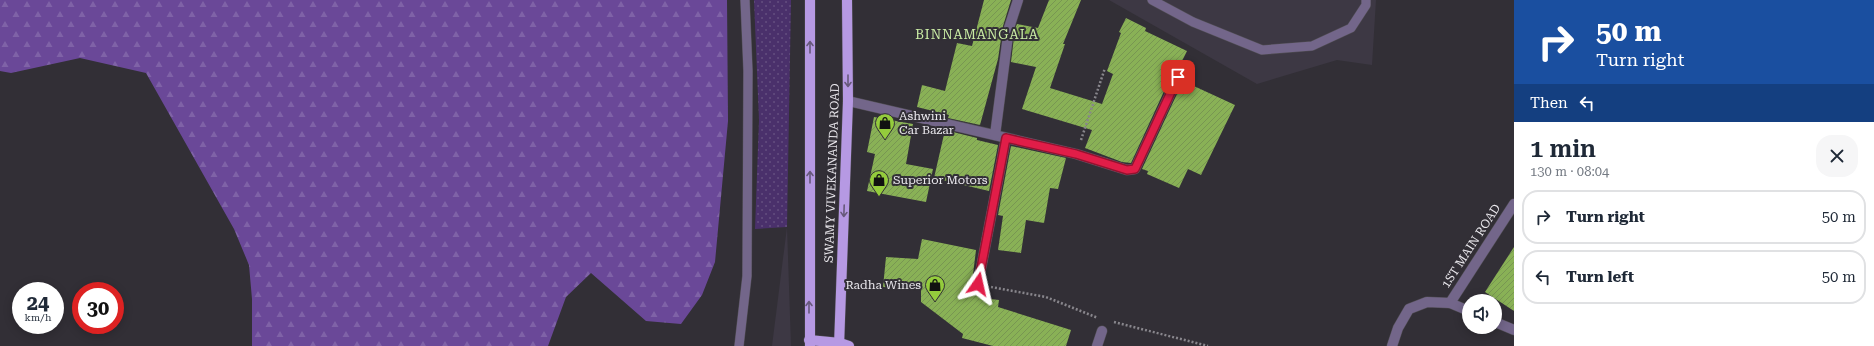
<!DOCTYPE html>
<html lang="en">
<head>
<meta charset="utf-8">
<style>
	:root { --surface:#fff; --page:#f6f6f7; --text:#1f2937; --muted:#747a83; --line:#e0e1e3 }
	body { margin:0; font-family:"Roboto Serif",serif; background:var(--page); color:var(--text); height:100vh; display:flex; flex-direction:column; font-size:15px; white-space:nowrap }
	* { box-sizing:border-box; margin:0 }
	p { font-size:13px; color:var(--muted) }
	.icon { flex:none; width:22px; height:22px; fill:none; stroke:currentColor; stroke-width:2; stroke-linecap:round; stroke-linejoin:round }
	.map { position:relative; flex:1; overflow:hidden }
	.side { display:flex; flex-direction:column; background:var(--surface); width:360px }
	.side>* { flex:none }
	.banner { background:#1a4fa0; color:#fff; overflow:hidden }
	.fabs { position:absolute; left:1462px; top:294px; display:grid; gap:8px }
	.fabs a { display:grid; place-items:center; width:40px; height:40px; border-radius:50%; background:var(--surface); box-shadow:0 2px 10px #0003; font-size:20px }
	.speed { position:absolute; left:12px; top:282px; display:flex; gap:8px; font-size:20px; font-weight:700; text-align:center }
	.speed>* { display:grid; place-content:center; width:52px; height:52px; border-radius:50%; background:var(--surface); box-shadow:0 2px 10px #0003; line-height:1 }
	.speed small { font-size:10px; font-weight:400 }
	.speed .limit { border:6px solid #d22; background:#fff; color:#111 }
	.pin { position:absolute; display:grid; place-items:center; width:34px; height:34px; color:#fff; margin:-17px; border-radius:8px; box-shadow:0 2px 6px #0006 }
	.me { position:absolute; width:44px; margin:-22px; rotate:11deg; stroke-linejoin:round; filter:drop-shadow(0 0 3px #0008) }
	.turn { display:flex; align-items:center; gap:14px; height:84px; padding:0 16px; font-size:18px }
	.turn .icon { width:52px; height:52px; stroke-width:2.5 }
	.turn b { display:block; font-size:28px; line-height:34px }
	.then { display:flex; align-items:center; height:38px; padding:0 16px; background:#0003; gap:8px; font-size:15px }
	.round { display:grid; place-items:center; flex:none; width:42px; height:42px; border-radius:16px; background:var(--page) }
	.summary { display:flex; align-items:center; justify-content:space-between; height:68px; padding:0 16px }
	h1 { font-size:24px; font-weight:600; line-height:30px }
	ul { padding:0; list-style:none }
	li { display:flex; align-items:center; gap:12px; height:54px; margin:0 8px 6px; padding:0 8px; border:2px solid var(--line); border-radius:16px }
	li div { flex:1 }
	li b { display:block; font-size:15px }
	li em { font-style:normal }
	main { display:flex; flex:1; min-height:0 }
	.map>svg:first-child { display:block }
</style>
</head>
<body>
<main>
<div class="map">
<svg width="1514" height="346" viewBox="0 0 1514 346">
	<defs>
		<pattern id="forest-firs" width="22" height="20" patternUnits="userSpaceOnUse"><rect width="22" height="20" fill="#6a4898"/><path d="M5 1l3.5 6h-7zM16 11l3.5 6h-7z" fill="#7f62a7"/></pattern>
		<pattern id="garden-dots" width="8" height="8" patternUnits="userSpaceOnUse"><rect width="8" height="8" fill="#4a306b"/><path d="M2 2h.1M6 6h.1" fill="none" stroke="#644e80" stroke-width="1.8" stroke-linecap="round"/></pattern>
		<pattern id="building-hatch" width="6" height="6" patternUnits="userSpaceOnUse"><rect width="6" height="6" fill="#89b156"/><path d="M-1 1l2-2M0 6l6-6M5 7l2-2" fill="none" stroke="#789652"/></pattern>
	</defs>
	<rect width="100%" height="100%" fill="#322f36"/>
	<g fill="#3d3844">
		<polygon points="1109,0 1376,0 1372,65 1337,60 1257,84"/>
		<polygon points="787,227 791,346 772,346"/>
	</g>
	<polygon fill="url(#forest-firs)" points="0,0 727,0 728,121 715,262 702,295 681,324 646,321 591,273 566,297 548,346 252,346 252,299 249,265 234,229 146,73 80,58 11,73 0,71"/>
	<polygon fill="url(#garden-dots)" points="754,0 791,0 787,227 755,229 759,120"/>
	<g fill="url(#building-hatch)">
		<polygon points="984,0 1011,0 1003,26 998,59 980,125 948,118 949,115 917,107 922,85 945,91 957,43 972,46"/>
		<polygon points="1049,0 1081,0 1063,44 1065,44 1050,88 1102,104 1113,74 1107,71 1121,33 1119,32 1126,18 1146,28 1145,31 1187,51 1177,71 1172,74 1131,163 1122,162 1085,148 1092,130 1022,109 1036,67 1011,62 1015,29 1017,24 1038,28"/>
		<polygon points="1183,81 1235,105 1201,175 1188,169 1179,188 1147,174 1148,171 1142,169"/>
		<polygon points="874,117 913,124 906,164 933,169 926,202 867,191 875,154 867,152"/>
		<polygon points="945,130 977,138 977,140 998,145 989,191 934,178"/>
		<polygon points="1011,146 1066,158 1058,189 1050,188 1044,223 1026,220 1021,253 998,250 1003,216 998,215"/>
		<polygon points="922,239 976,250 971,291 982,292 982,298 999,300 998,307 1071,330 1066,346 993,346 962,338 963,334 921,302 921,289 883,287 886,257 918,259"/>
		<polygon points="1514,247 1514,311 1485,292"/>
	</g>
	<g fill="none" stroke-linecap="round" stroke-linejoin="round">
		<defs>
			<g id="lane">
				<polyline points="1152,0 1193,22 1262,50 1312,46 1351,28 1366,5 1366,0"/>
				<polyline points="739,346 747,276 748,71 745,0"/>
			</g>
			<g id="street">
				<polyline points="848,101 1076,154 1127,170 1135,169 1178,77"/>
				<polyline points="995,135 1009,28 1018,0"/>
				<polyline points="978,284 1006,138"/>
				<polyline points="1450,303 1514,204"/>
				<polyline points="1495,322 1514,330"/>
				<polyline points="1097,346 1102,331"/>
				<polyline points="1392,346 1398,328 1409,309 1427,302 1450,303 1469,311"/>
			</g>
			<g id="primary">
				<polyline points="809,340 840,343 849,346"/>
				<polyline points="810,346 810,0"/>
				<polyline points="839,346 848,101 847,0"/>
			</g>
		</defs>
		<use href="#lane" stroke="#504d53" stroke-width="10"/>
		<use href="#street" stroke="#504d53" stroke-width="11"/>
		<use href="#primary" stroke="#504d53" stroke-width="11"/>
		<g stroke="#88868c" stroke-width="2.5" stroke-dasharray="2 2" stroke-linecap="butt">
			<polyline points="1081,140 1105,68"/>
			<polyline points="991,287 1046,297 1098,318"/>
			<polyline points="1114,322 1208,346"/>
		</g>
		<use href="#lane" stroke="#73668a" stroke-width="9"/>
		<use href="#street" stroke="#73668a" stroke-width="10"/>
		<use href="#primary" stroke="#b699e3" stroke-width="10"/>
	</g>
	<defs><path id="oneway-shaft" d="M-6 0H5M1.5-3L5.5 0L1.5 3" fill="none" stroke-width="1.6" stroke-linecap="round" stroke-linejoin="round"/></defs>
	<g stroke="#67597b">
		<use href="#oneway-shaft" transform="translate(810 47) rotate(-90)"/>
		<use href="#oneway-shaft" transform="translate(848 81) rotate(90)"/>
		<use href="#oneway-shaft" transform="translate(810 177) rotate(-90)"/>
		<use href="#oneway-shaft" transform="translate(844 211) rotate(92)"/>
		<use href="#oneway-shaft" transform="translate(809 307) rotate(-90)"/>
	</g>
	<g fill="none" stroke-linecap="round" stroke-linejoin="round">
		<defs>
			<polyline id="route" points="978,284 1006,138 1076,154 1127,170 1135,169 1178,77"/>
		</defs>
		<use href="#route" stroke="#92132f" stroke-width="10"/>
		<use href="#route" stroke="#e11d48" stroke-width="7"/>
	</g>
	<defs>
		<symbol id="shop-pin" viewBox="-11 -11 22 30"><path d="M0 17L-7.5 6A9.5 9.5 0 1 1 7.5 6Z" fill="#94cc3c" stroke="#322f36"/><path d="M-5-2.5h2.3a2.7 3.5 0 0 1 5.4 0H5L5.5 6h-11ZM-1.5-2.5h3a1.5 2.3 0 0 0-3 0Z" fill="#111"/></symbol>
	</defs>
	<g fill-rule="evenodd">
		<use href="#shop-pin" x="874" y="112" width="22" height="30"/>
		<use href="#shop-pin" x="868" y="169" width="22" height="30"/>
		<use href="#shop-pin" x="924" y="274" width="22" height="30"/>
	</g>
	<g text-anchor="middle" stroke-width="4" stroke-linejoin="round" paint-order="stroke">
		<g font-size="12" fill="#ebe9ee" stroke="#322f36" text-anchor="start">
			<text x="899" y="120">Ashwini<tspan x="899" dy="14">Car Bazar</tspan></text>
			<text x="893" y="184">Superior Motors</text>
			<text x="921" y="289" text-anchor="end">Radha Wines</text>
		</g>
		<g font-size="12" fill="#ebe9ee" stroke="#322f36">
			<text transform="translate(832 173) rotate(-88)" y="4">SWAMY VIVEKANANDA ROAD</text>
			<text transform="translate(1471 246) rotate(-57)" y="4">1ST MAIN ROAD</text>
		</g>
		<g font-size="13" letter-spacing="1" fill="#cceea6" stroke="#322f36">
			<text x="977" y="39">BINNAMANGALA</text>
		</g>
	</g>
</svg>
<div class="fabs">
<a><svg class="icon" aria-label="sound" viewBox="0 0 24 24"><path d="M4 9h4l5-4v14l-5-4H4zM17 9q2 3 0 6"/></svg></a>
</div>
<div class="speed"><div>24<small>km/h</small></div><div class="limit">30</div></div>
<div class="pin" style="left:1178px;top:77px;background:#d93025"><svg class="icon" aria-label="arrive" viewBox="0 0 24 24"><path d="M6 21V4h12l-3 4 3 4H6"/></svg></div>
<svg class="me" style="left:978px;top:284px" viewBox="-20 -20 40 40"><path d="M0-17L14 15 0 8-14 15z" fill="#e11d48" stroke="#fff" stroke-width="4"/></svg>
</div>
<section class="side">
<div class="banner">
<div class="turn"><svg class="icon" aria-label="right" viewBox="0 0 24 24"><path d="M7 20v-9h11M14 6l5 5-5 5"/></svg><div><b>50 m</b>Turn right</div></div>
<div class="then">Then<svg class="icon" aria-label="left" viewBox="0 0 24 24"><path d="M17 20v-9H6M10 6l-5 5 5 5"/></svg></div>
</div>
<div class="summary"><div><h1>1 min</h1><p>130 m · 08:04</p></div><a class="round"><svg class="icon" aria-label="close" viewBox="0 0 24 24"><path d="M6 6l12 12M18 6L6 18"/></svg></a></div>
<ul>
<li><svg class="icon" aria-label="right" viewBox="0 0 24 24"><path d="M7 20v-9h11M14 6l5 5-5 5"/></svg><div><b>Turn right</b></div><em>50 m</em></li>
<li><svg class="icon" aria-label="left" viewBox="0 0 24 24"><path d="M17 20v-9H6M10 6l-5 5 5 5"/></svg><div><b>Turn left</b></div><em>50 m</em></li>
</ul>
</section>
</main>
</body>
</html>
